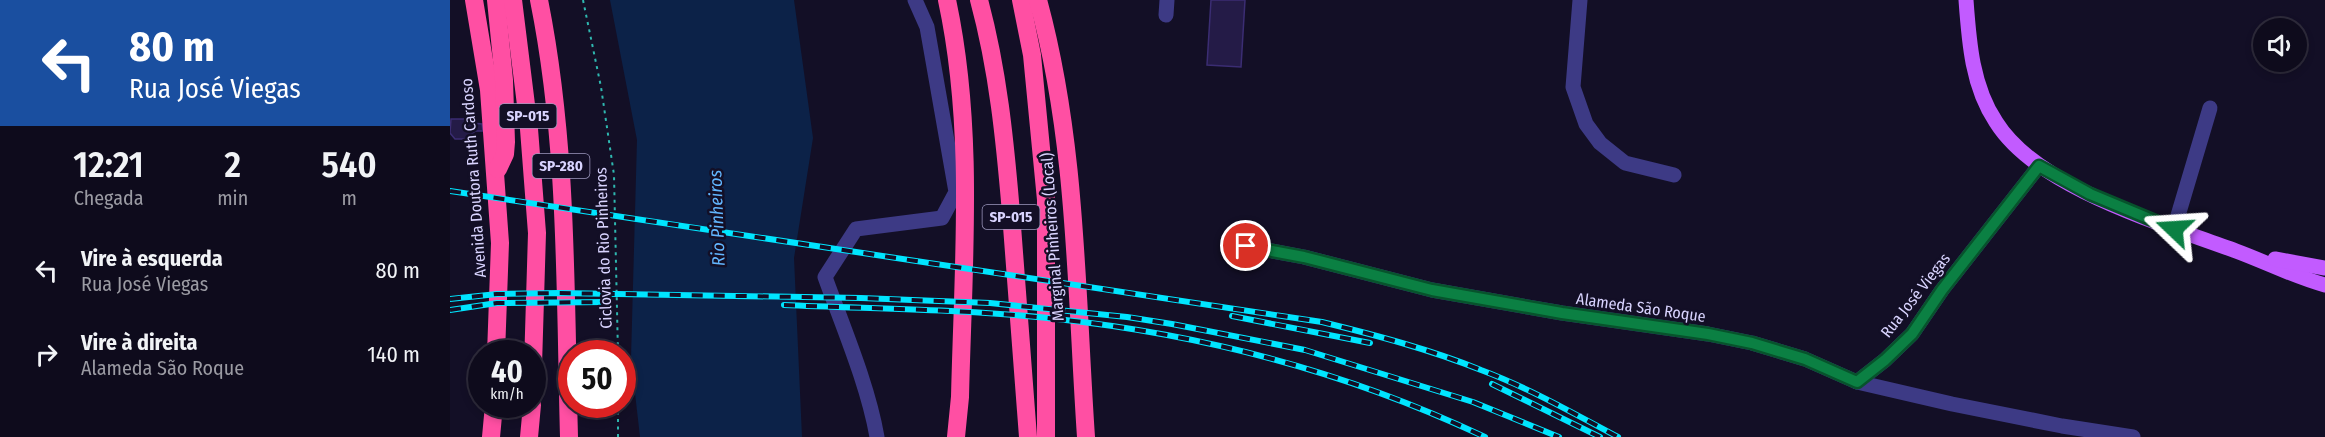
<!DOCTYPE html>
<html lang="pt">
<head>
<meta charset="utf-8">
<style>
	:root { --surface:#0e0b1c; --page:#1c1929; --text:#f1f3f6; --muted:#9b9ba3; --line:#2e2b3b }
	body { margin:0; font-family:"Fira Sans Condensed",sans-serif; background:var(--page); color:var(--text); height:100vh; display:flex; flex-direction:column; font-size:22px; white-space:nowrap }
	* { box-sizing:border-box; margin:0 }
	p { font-size:20px; color:var(--muted) }
	.icon { flex:none; width:33px; height:33px; fill:none; stroke:currentColor; stroke-width:2; stroke-linecap:round; stroke-linejoin:round }
	.map { position:relative; flex:1; overflow:hidden }
	.side { display:flex; flex-direction:column; background:var(--surface); width:450px }
	.side>* { flex:none }
	.hud { background:#1a4fa0; color:#fff; overflow:hidden }
	.buttons { position:absolute; left:1803px; top:18px; display:grid; gap:12px }
	.buttons a { display:grid; place-items:center; width:54px; height:54px; border-radius:50%; background:var(--surface); box-shadow:0 3px 9px #0003,0 0 0 2px var(--line); font-size:30px }
	.speed { position:absolute; left:18px; top:340px; display:flex; gap:12px; font-size:30px; font-weight:700; text-align:center }
	.speed>* { display:grid; place-content:center; width:78px; height:78px; border-radius:50%; background:var(--surface); box-shadow:0 3px 9px #0003,0 0 0 2px var(--line); line-height:1 }
	.speed small { font-size:15px; font-weight:400 }
	.speed .limit { border:9px solid #d22; background:#fff; color:#111 }
	.pin { position:absolute; display:grid; place-items:center; width:51px; height:51px; color:#fff; margin:-26px; border:3px solid #fff; border-radius:50%; box-shadow:0 2px 6px #0007 }
	.me { position:absolute; width:66px; margin:-33px; rotate:290deg; stroke-linejoin:round; filter:drop-shadow(0 0 4px #0008) }
	.turn { display:flex; align-items:center; gap:21px; height:126px; padding:0 30px; font-size:27px }
	.turn .icon { width:78px; height:78px; stroke-width:2.5 }
	.turn b { display:block; font-size:42px; line-height:51px }
	.eta { display:flex; justify-content:space-evenly; align-items:center; height:102px; text-align:center }
	.eta b { font-size:36px; font-weight:600; line-height:42px }
	ul { padding:0; list-style:none }
	li { display:flex; align-items:center; gap:18px; height:84px; padding:0 30px }
	li div { flex:1 }
	li b { display:block; font-size:22px }
	li em { font-style:normal }
	main { display:flex; flex:1; min-height:0 }
	.map>svg:first-child { display:block }
</style>
</head>
<body>
<main>
<section class="side">
<div class="hud">
<div class="turn"><svg class="icon" aria-label="left" viewBox="0 0 24 24"><path d="M17 20v-9H6M10 6l-5 5 5 5"/></svg><div><b>80 m</b>Rua José Viegas</div></div>
</div>
<div class="eta">
<div><b>12:21</b><p>Chegada</p></div>
<div><b>2</b><p>min</p></div>
<div><b>540</b><p>m</p></div>
</div>
<ul>
<li><svg class="icon" aria-label="left" viewBox="0 0 24 24"><path d="M17 20v-9H6M10 6l-5 5 5 5"/></svg><div><b>Vire à esquerda</b><p>Rua José Viegas</p></div><em>80 m</em></li>
<li><svg class="icon" aria-label="right" viewBox="0 0 24 24"><path d="M7 20v-9h11M14 6l5 5-5 5"/></svg><div><b>Vire à direita</b><p>Alameda São Roque</p></div><em>140 m</em></li>
</ul>
</section>
<div class="map">
<svg width="1875" height="437" viewBox="0 0 1875 437">
	<rect width="100%" height="100%" fill="#130f26"/>
	<polygon fill="#0c2248" points="160,0 344,0 363,138 344,258 352,437 190,437 181,358 187,140"/>
	<g fill="#241b47" stroke="#3b2d73" stroke-width="1.5">
		<polygon points="761,0 795,0 791,67 757,65"/>
		<polygon points="1,119 22,119 22,123 32,124 33,131 25,131 17,139 5,139 0,133"/>
	</g>
	<g fill="none" stroke-linecap="round" stroke-linejoin="round">
		<g stroke="#2fb8b0" stroke-width="2" stroke-dasharray="3 4.5" stroke-linecap="butt">
			<polyline points="133,0 151,87 164,175 168,354"/>
			<polyline points="168,437 168,405"/>
		</g>
		<g stroke="#3d3a85" stroke-width="15">
			<polyline points="1130,0 1123,87 1136,124 1150,143 1175,163 1224,175"/>
			<polyline points="716,15 717,0"/>
			<polyline points="1724,229 1760,108"/>
			<polyline points="796,246 854,257 982,290 1112,313 1258,334 1302,343 1355,359 1407,382 1502,404 1612,426 1683,437"/>
			<polyline points="1407,382 1435,360 1462,334 1492,290 1589,166"/>
			<path d="M427 437C418 385 393 327 375 277L406 229 492 218 506 192 477 27 465 0"/>
		</g>
		<g stroke="#c25bff" stroke-width="15">
			<path d="M1516 0C1519 42 1522 86 1546 122 1588 189 1714 224 1786 251 1816 262 1845 277 1875 285"/>
			<polyline points="1825,259 1875,268"/>
		</g>
		<g stroke="#ff4fa3" stroke-width="18">
			<polyline points="24,0 39,90 50,243 46,354"/>
			<polyline points="46,0 54,80 56,142 55,154 48,169"/>
			<polyline points="63,0 79,129 87,233 82,399"/>
			<path d="M89 0C118 144 115 291 119 437"/>
			<path d="M497 0C525 130 513 265 510 397L506 437"/>
			<path d="M529 0C548 70 555 141 561 213 567 288 572 362 578 437"/>
			<polyline points="571,0 582,55 596,200 596,437"/>
			<path d="M588 0C627 142 626 292 636 437"/>
			<polyline points="41,437 44,405"/>
			<polyline points="79,437 82,405"/>
		</g>
		<defs>
			<g id="rail">
				<path d="M0 191 872 322C925 335 979 349 1031 370 1079 388 1123 413 1168 437"/>
				<polyline points="0,299 47,294 109,293 411,298 540,303 677,317 722,324 855,350 1023,402 1109,437"/>
				<path d="M334 305C425 309 516 309 607 319 756 335 900 373 1035 437"/>
				<polyline points="0,310 47,303 157,302"/>
				<polyline points="782,316 920,343"/>
				<polyline points="1042,384 1150,437"/>
			</g>
		</defs>
		<use href="#rail" stroke="#00e5ff" stroke-width="6"/>
		<use href="#rail" stroke="#130f26" stroke-width="4" stroke-dasharray="11" stroke-linecap="butt"/>
	</g>
	<g fill="none" stroke-linecap="round" stroke-linejoin="round">
		<defs>
			<polyline id="route" points="796,246 854,257 982,290 1112,313 1258,334 1302,343 1355,359 1407,382 1435,360 1462,334 1492,290 1589,166 1640,194 1724,229"/>
		</defs>
		<use href="#route" stroke="#07532c" stroke-width="15"/>
		<use href="#route" stroke="#0b8043" stroke-width="10"/>
	</g>
	<g text-anchor="middle" stroke-width="5" stroke-linejoin="round" paint-order="stroke">
		<g fill="#130f26" stroke="#9e99be" stroke-width="1.5">
			<rect x="49.5" y="104" width="57" height="24" rx="4.5"/>
			<rect x="82.5" y="154" width="57" height="24" rx="4.5"/>
			<rect x="532.5" y="205" width="57" height="24" rx="4.5"/>
		</g>
		<g font-size="15" font-weight="bold" fill="#d9d4ff">
			<text x="78" y="121">SP-015</text>
			<text x="111" y="171">SP-280</text>
			<text x="561" y="222">SP-015</text>
		</g>
		<g font-size="16" fill="#d9d4ff" stroke="#130f26">
			<text transform="translate(23 178) rotate(-94)" y="6">Avenida Doutora Ruth Cardoso</text>
			<text transform="translate(602 237) rotate(-94)" y="6">Marginal Pinheiros (Local)</text>
			<text transform="translate(153 248) rotate(-92)" y="6">Ciclovia do Rio Pinheiros</text>
			<text transform="translate(1465 295) rotate(-52)" y="6">Rua José Viegas</text>
			<text transform="translate(1191 307) rotate(8)" y="6">Alameda São Roque</text>
		</g>
		<g font-size="18" font-style="italic" fill="#62b6ff" stroke="#130f26">
			<text transform="translate(267 218) rotate(-92)" y="6">Rio Pinheiros</text>
		</g>
	</g>
</svg>
<div class="buttons">
<a><svg class="icon" aria-label="sound" viewBox="0 0 24 24"><path d="M4 9h4l5-4v14l-5-4H4zM17 9q2 3 0 6"/></svg></a>
</div>
<div class="speed"><div>40<small>km/h</small></div><div class="limit">50</div></div>
<div class="pin" style="left:796px;top:246px;background:#d93025"><svg class="icon" aria-label="arrive" viewBox="0 0 24 24"><path d="M6 21V4h12l-3 4 3 4H6"/></svg></div>
<svg class="me" style="left:1724px;top:229px" viewBox="-20 -20 40 40"><path d="M0-17L14 15 0 8-14 15z" fill="#0b8043" stroke="#fff" stroke-width="4"/></svg>
</div>
</main>
</body>
</html>
